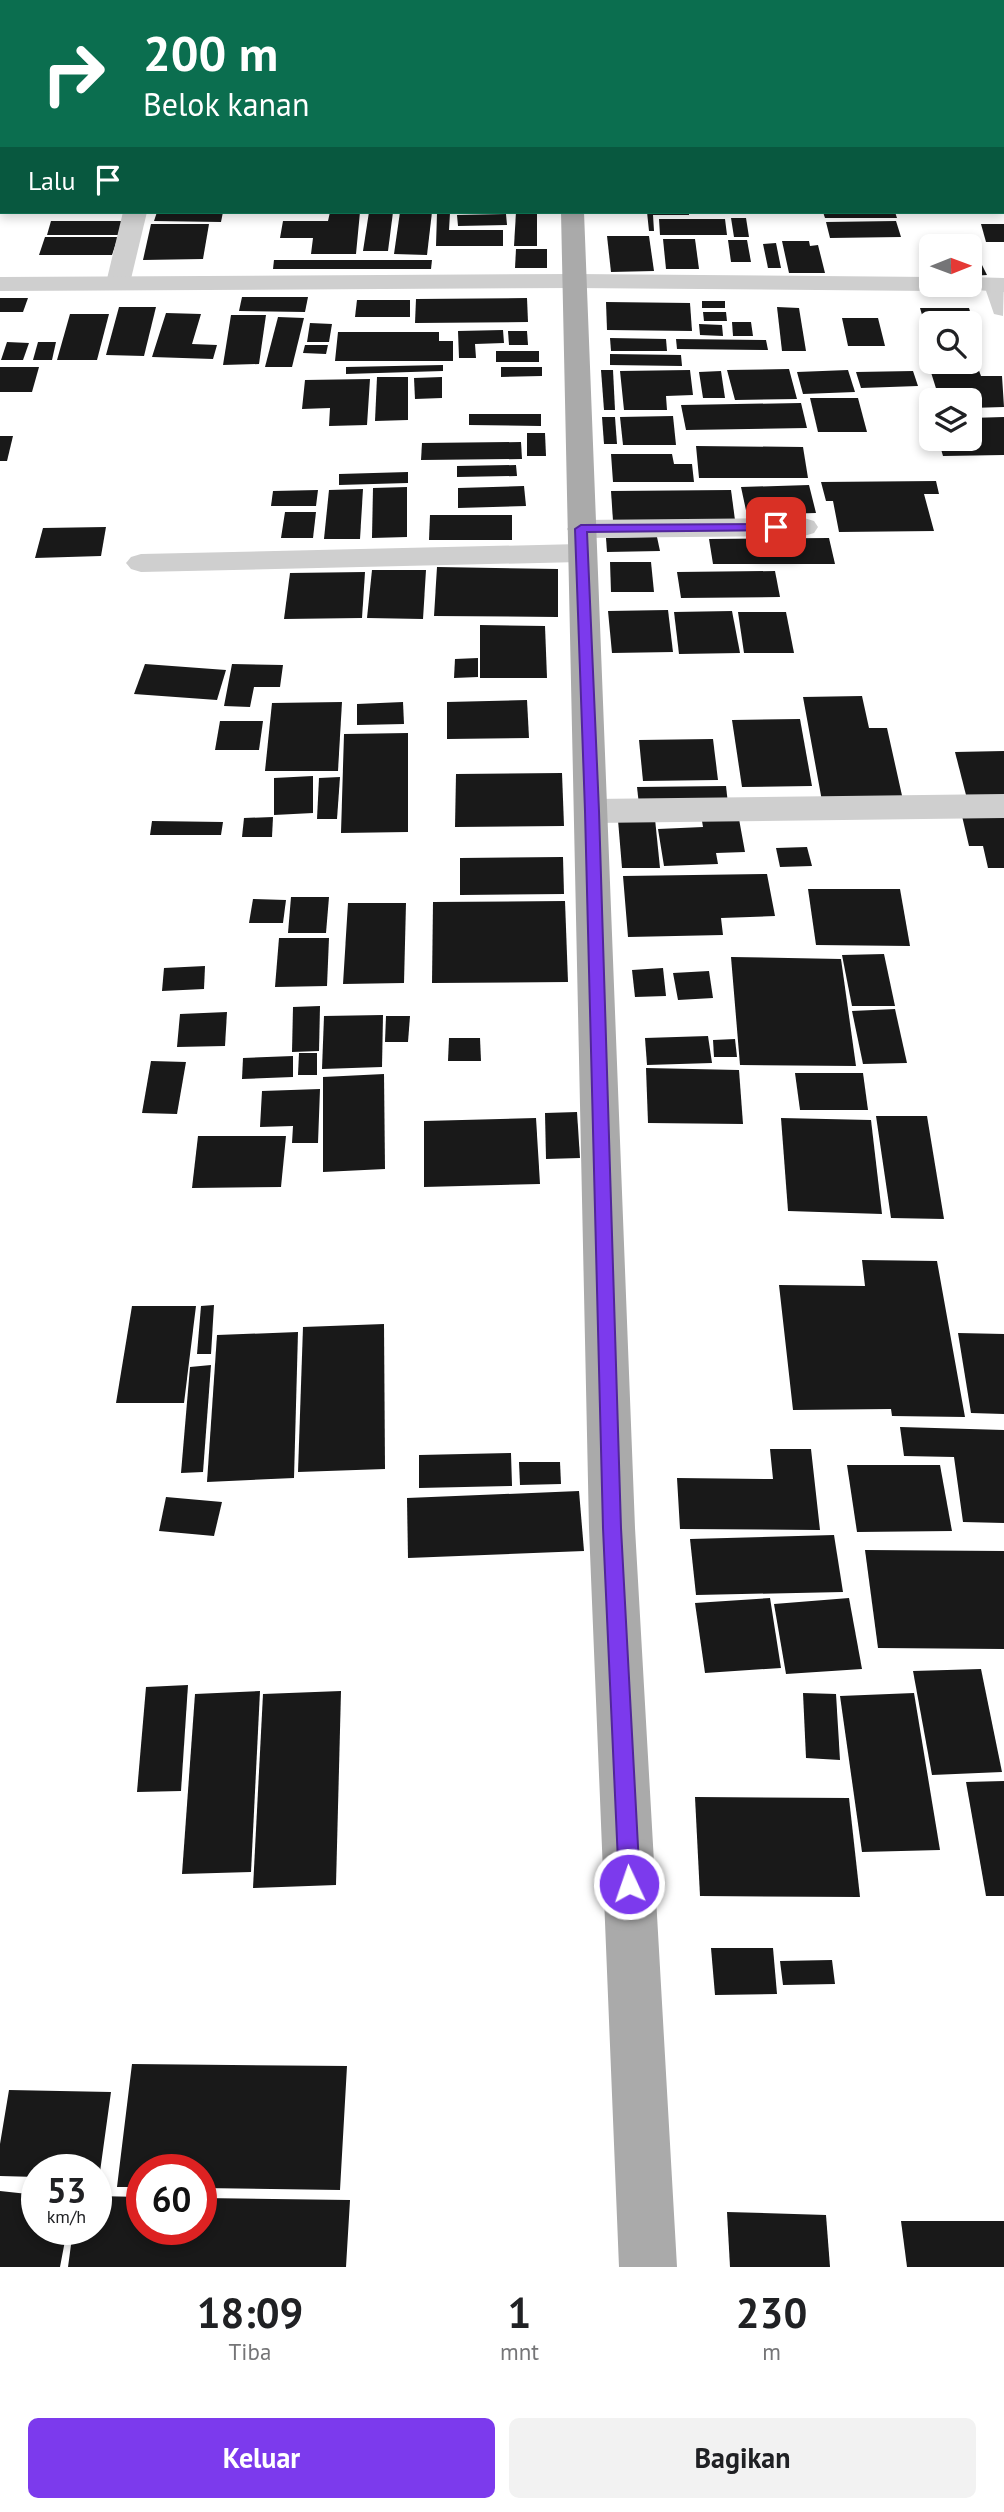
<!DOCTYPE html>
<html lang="id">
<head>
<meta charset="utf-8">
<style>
	:root { --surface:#fff; --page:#f2f2f2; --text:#202124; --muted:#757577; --accent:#7c3aed }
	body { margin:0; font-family:"PT Sans",sans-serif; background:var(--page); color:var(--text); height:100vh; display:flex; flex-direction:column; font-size:26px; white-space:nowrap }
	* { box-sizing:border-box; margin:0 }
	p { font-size:23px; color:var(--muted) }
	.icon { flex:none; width:38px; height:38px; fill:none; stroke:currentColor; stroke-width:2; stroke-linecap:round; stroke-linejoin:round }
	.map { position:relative; height:2267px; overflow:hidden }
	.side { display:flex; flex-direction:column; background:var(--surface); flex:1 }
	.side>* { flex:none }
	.banner { position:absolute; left:0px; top:0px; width:1004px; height:214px; box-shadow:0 4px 10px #0003; background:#0b6e4f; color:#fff; overflow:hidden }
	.needle { width:46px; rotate:89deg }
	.tools { position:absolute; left:919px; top:234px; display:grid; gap:14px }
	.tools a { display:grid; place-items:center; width:63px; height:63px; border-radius:10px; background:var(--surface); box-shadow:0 4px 10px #0003; font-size:35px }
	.speed { position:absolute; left:21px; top:2154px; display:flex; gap:14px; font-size:35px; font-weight:700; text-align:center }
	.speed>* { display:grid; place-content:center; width:91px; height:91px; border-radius:50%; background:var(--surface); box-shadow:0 4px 10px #0003; line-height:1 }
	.speed small { font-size:18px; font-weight:400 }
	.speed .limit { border:10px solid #d22; background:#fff; color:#111 }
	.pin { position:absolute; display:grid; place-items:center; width:60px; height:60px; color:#fff; margin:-30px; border-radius:14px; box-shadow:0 4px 10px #0006 }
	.me { position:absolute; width:77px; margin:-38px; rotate:357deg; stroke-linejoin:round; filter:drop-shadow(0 0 5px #0008) }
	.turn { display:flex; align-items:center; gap:24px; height:147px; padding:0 28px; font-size:32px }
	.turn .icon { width:91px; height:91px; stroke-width:2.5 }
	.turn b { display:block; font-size:49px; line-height:60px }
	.then { display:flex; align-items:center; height:66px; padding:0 28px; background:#0003; gap:14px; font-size:26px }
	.eta { display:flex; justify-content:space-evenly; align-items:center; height:119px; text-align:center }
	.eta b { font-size:42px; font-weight:800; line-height:49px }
	.cta { display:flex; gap:14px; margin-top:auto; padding:14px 28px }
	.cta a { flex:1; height:80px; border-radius:10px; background:var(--accent); color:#fff; font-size:28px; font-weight:800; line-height:80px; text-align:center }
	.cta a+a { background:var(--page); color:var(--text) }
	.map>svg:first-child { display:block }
</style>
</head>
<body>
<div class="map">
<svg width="1004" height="2267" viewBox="0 0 1004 2267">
	<rect width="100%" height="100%" fill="#fff"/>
	<g fill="#191919">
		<polygon points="63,212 122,212 122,214 62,214"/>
		<polygon points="157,212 223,212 221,222 154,221"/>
		<polygon points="330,212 360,212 356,254 311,254 313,238 280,238 283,221 328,221"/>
		<polygon points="369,212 393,212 388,251 363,251"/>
		<polygon points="400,212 432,212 427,255 394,254"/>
		<polygon points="516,212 537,212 537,246 514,246"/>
		<polygon points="647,212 689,212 689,215 653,215 654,231 649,231"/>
		<polygon points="823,212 895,212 897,218 825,218"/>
		<polygon points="437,213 450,213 449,230 503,230 503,246 436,246"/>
		<polygon points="506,214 507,225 458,226 457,215"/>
		<polygon points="731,218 746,218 749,237 734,237"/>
		<polygon points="659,219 725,219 727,235 660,235"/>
		<polygon points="51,221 124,221 120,235 47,235"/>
		<polygon points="896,221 901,237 830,238 826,222"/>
		<polygon points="151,224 209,224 203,259 143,260"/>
		<polygon points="981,224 1004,224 1004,242 986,242"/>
		<polygon points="607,236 649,236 654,271 611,272"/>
		<polygon points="45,237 118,237 112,255 39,255"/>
		<polygon points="663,239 695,239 699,269 666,269"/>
		<polygon points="728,240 747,240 751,262 731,262"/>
		<polygon points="782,241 809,241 810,246 818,245 825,273 789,273"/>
		<polygon points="776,243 781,268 768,268 763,244"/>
		<polygon points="516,249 547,249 547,268 515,268"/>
		<polygon points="974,249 987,275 970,276 970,250"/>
		<polygon points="274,260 432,260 431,269 273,269"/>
		<polygon points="242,297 308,297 305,312 239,311"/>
		<polygon points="0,298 28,298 23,312 0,312"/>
		<polygon points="527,298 528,322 415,323 416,299"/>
		<polygon points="357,300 410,300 410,317 355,317"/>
		<rect x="702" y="301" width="23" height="7"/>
		<polygon points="606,302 690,303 692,331 607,330"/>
		<polygon points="119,307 156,307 144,356 106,355"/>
		<polygon points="777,307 799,308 806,351 782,351"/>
		<polygon points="920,308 969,308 978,337 970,337 970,324 931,324 930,342"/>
		<polygon points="703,312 726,312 727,321 704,321"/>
		<polygon points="166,313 201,314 192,344 217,345 213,359 152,357"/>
		<polygon points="70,314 109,314 97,360 57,360"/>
		<polygon points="231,315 266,315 259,364 223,365"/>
		<polygon points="278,317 304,318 292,367 265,367"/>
		<polygon points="842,318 878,318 885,346 848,346"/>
		<polygon points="732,322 751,322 753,336 733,336"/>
		<polygon points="310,323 332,324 329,342 307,342"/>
		<polygon points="699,324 722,325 723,336 700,335"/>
		<polygon points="503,330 504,343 475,344 476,358 459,358 458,331"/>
		<polygon points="508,331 527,331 528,345 509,345"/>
		<polygon points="338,332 439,332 439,341 453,341 453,361 335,361"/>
		<polygon points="610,338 666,339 667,351 611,351"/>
		<polygon points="676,339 766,340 768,350 677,349"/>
		<polygon points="7,342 29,343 23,360 1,360"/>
		<polygon points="38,342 56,342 52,360 33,360"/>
		<polygon points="305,345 328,345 326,354 303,353"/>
		<polygon points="970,346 981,376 1002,376 1004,407 970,408 970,401 940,401 923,347 931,347 931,362 970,362"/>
		<rect x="496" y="351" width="43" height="11"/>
		<polygon points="610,354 681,355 682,366 610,365"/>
		<polygon points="443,365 443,371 346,374 346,367"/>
		<polygon points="0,367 39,367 32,392 0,392"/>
		<polygon points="501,367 542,367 542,376 501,377"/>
		<polygon points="789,369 797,399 735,400 727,370"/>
		<polygon points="601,370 613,370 615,410 604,410"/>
		<polygon points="690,370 693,395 666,396 667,410 624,410 620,371"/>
		<polygon points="848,370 855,392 803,394 797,372"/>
		<polygon points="721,371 725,398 703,398 699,372"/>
		<polygon points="913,371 918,386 861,388 856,372"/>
		<polygon points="377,377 408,377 408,420 375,421"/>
		<polygon points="442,377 442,398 415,399 414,378"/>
		<polygon points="370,379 367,425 329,426 330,408 302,409 305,380"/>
		<polygon points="810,398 858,398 867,432 818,432"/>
		<polygon points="801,403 807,428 686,430 681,405"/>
		<polygon points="469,414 541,414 541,426 469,425"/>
		<polygon points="673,416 676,445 623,445 620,417"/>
		<polygon points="602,417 615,417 617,444 604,444"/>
		<polygon points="1004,417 1004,455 943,456 938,439 970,439 970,418"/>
		<polygon points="527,433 545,433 546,456 527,456"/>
		<polygon points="0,436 13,436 7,461 0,461"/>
		<polygon points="521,442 522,459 421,460 422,443"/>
		<polygon points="696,446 803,447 808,478 699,478"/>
		<polygon points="611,454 672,454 674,464 692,464 694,482 613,482"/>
		<polygon points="516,465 517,476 457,477 457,466"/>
		<polygon points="408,472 408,483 339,485 339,474"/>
		<polygon points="936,481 939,494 924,494 934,531 839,532 833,501 826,501 821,482"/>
		<polygon points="809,485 816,513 747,515 741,487"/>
		<polygon points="524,486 526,506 458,508 458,488"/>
		<polygon points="407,487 407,537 372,538 373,488"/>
		<polygon points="363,489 360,539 324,539 329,490"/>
		<polygon points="318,490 316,506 271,506 273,491"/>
		<polygon points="731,490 735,520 613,521 611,491"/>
		<polygon points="285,512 316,512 313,538 281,538"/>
		<polygon points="430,515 512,515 512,540 429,540"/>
		<polygon points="106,527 101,556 35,558 43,528"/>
		<polygon points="657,537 660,551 607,552 606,538"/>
		<polygon points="829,538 835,564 713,564 709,539"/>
		<polygon points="610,562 651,562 654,592 611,592"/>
		<polygon points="437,567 558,569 558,617 434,616"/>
		<polygon points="372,570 426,570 423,619 367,618"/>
		<polygon points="775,571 780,597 681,598 677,572"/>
		<polygon points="365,572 362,618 284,619 290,573"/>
		<polygon points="668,610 673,652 612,653 608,611"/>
		<polygon points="732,611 740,653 679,654 674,612"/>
		<polygon points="738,612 786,612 794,653 744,653"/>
		<polygon points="480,625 545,626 547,678 480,678"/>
		<polygon points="478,658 478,677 454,678 455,659"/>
		<polygon points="145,664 226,670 217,700 134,694"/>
		<polygon points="232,664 283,665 280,687 254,687 250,707 224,706"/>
		<polygon points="862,696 869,728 887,728 903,800 822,801 803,697"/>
		<polygon points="527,700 529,738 447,739 447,702"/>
		<polygon points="342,702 338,771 265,771 272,703"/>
		<polygon points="403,702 404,724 357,725 357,704"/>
		<polygon points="800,719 812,786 742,787 732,720"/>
		<polygon points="220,721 263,721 259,750 215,750"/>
		<polygon points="408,733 408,832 341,833 344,734"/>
		<polygon points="713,739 718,780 643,781 639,740"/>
		<polygon points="1004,751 1004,795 966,795 955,752"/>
		<polygon points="562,773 564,826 455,827 456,774"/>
		<polygon points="313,776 313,813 274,815 274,778"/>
		<polygon points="340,777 337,819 317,819 319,778"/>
		<polygon points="726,786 728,804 639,805 637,787"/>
		<polygon points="962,816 1004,817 1004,868 988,868 983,846 969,846"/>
		<polygon points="273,817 272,837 242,837 244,818"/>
		<polygon points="655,819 660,868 622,868 618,820"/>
		<polygon points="739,819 745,852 716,853 718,864 664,866 658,829 703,827 702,821"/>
		<polygon points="152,821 223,822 221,835 150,835"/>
		<polygon points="807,847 812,866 780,867 776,848"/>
		<polygon points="563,857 564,894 460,895 460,858"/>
		<polygon points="767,874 775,916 721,918 723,935 628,937 623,876"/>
		<polygon points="808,889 900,889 910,946 816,945"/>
		<polygon points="291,897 329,897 326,933 288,933"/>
		<polygon points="253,899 286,900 283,923 249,923"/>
		<polygon points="565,901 568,982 432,983 433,902"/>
		<polygon points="348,903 406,903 404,983 343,984"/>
		<polygon points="279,938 329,938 327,986 275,987"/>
		<polygon points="884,954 895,1006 852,1006 842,955"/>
		<polygon points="731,957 841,959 856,1066 740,1065"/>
		<polygon points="205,966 204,989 162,991 164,968"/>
		<polygon points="663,968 666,996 635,997 632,970"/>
		<polygon points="709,971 713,998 678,1000 673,973"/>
		<polygon points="320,1006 319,1051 292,1052 293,1007"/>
		<polygon points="895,1009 907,1063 863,1064 852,1011"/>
		<polygon points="227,1012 225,1046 177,1047 180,1014"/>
		<polygon points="383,1015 382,1067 322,1069 324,1016"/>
		<polygon points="386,1016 410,1016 408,1042 385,1042"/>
		<polygon points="708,1036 712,1063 647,1065 645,1038"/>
		<polygon points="449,1038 480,1038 481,1061 448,1061"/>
		<polygon points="735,1039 737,1057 714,1057 713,1040"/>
		<polygon points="299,1053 317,1053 317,1075 298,1075"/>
		<polygon points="293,1056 293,1077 242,1079 243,1058"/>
		<polygon points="151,1061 186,1062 177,1114 142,1113"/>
		<polygon points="646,1068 739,1070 743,1124 648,1123"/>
		<polygon points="795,1073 863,1073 868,1110 800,1110"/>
		<polygon points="384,1074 385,1169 323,1172 323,1077"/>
		<polygon points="320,1089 318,1143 292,1143 293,1126 260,1127 262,1091"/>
		<polygon points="577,1112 580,1158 546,1159 545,1113"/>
		<polygon points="876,1116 927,1116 944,1219 891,1218"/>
		<polygon points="536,1118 540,1184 424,1187 424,1121"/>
		<polygon points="781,1118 871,1120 882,1214 788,1211"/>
		<polygon points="198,1136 286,1136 281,1187 192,1188"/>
		<polygon points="862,1260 937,1261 965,1417 892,1416 891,1409 793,1410 779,1285 865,1286"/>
		<polygon points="214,1305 211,1354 197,1354 201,1306"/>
		<polygon points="132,1306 196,1306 184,1403 116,1403"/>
		<polygon points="384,1324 385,1469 298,1472 303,1327"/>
		<polygon points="298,1332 294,1478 207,1482 217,1335"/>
		<polygon points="958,1333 1004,1334 1004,1414 971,1413"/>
		<polygon points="211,1365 203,1472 181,1473 190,1367"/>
		<polygon points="900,1427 1004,1430 1004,1523 963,1522 954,1457 904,1456"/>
		<polygon points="770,1449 811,1449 820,1530 680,1529 677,1478 773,1479"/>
		<polygon points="511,1453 512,1486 419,1488 419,1455"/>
		<polygon points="519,1462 560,1462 561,1484 520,1485"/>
		<polygon points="847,1465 940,1465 952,1531 857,1532"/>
		<polygon points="579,1491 584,1551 408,1558 407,1498"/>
		<polygon points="166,1497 222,1502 214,1536 159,1531"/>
		<polygon points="834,1535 843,1592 696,1595 690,1539"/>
		<polygon points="865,1550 1004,1551 1004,1649 878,1648"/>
		<polygon points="770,1598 781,1668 705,1673 695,1603"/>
		<polygon points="849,1598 862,1669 786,1674 774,1604"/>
		<polygon points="981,1669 1002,1772 932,1775 913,1671"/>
		<polygon points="188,1685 181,1791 137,1792 146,1687"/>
		<polygon points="260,1691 251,1872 182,1874 195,1694"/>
		<polygon points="341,1691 336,1885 253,1888 263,1694"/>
		<polygon points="803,1693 836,1694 840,1760 806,1758"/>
		<polygon points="914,1693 940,1850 862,1852 840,1696"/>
		<polygon points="1004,1781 1004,1896 986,1896 966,1782"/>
		<polygon points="695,1797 849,1798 860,1897 700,1896"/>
		<polygon points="711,1948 773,1948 777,1994 715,1995"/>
		<polygon points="832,1960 835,1984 783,1985 780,1961"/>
		<polygon points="132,2064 347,2066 340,2190 201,2188 201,2170 142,2170 142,2187 117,2187"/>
		<polygon points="9,2090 111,2092 99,2179 96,2179 96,2170 37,2170 37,2177 0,2176 0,2144"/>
		<polygon points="0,2191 37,2195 37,2230 67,2230 60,2267 0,2267"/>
		<polygon points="96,2196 142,2197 142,2230 201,2230 201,2198 350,2200 346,2267 68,2267 73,2230 96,2230"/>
		<polygon points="727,2212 826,2215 830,2267 730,2267"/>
		<polygon points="901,2221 1004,2221 1004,2267 907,2267"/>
	</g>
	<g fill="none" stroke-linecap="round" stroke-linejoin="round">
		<g fill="#cfcfcf" fill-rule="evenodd">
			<rect x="179" y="0" width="20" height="2"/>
			<rect x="0" y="68" width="2" height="12"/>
			<polygon points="123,212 147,212 130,283 127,288 118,290 109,288 106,283"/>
			<polygon points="996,278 1004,280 1003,316 994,314 984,285 987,280"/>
			<polygon points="804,518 814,521 818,527 814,533 804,536 581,538 571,535 567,529 571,523 581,520"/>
			<polygon points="580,544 590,547 594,553 590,559 580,562 141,572 131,569 126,563 131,557 141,554"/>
			<polygon points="1004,794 1004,818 592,823 580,819 575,811 580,803 592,799"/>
		</g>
		<g fill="#cfcfcf" fill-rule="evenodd">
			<polygon points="575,274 931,277 931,285 942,285 940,289 931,291 575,288 0,291 0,277"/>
			<polygon points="970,277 1004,278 1004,292 961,289 959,285 970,285"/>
		</g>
		<g fill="#aaa" fill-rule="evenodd">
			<rect x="550" y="0" width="20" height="2"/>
			<polygon points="561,212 584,212 635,1528 677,2267 619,2267 589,1528"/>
		</g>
	</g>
	<polygon fill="#7c3aed" stroke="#51269a" stroke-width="2" points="776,524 782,527 780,530 587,532 599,811 621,1528 640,1884 637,1891 629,1894 622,1891 619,1884 603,1528 585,811 575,529 581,525"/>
</svg>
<div class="tools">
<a><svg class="needle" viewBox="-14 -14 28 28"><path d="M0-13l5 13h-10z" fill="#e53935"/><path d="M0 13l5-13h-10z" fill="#757577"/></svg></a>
<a><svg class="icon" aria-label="search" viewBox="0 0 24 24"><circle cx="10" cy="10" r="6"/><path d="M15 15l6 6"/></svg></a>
<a><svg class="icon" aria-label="layers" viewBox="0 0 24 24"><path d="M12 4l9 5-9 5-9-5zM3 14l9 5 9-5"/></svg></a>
</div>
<div class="speed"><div>53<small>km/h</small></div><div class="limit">60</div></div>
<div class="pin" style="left:776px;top:527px;background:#d93025"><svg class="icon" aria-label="arrive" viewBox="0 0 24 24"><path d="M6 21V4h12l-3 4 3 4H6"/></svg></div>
<svg class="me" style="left:629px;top:1884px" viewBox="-20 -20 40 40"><circle r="17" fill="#7c3aed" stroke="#fff" stroke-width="3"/><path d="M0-11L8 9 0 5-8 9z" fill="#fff"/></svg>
<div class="banner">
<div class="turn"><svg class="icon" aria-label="right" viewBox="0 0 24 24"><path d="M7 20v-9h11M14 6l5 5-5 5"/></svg><div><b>200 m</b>Belok kanan</div></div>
<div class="then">Lalu<svg class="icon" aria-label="arrive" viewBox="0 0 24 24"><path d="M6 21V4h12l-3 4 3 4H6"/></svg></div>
</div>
</div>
<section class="side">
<div class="eta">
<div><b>18:09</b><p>Tiba</p></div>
<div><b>1</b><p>mnt</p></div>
<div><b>230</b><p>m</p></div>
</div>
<div class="cta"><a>Keluar</a><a>Bagikan</a></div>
</section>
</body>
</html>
